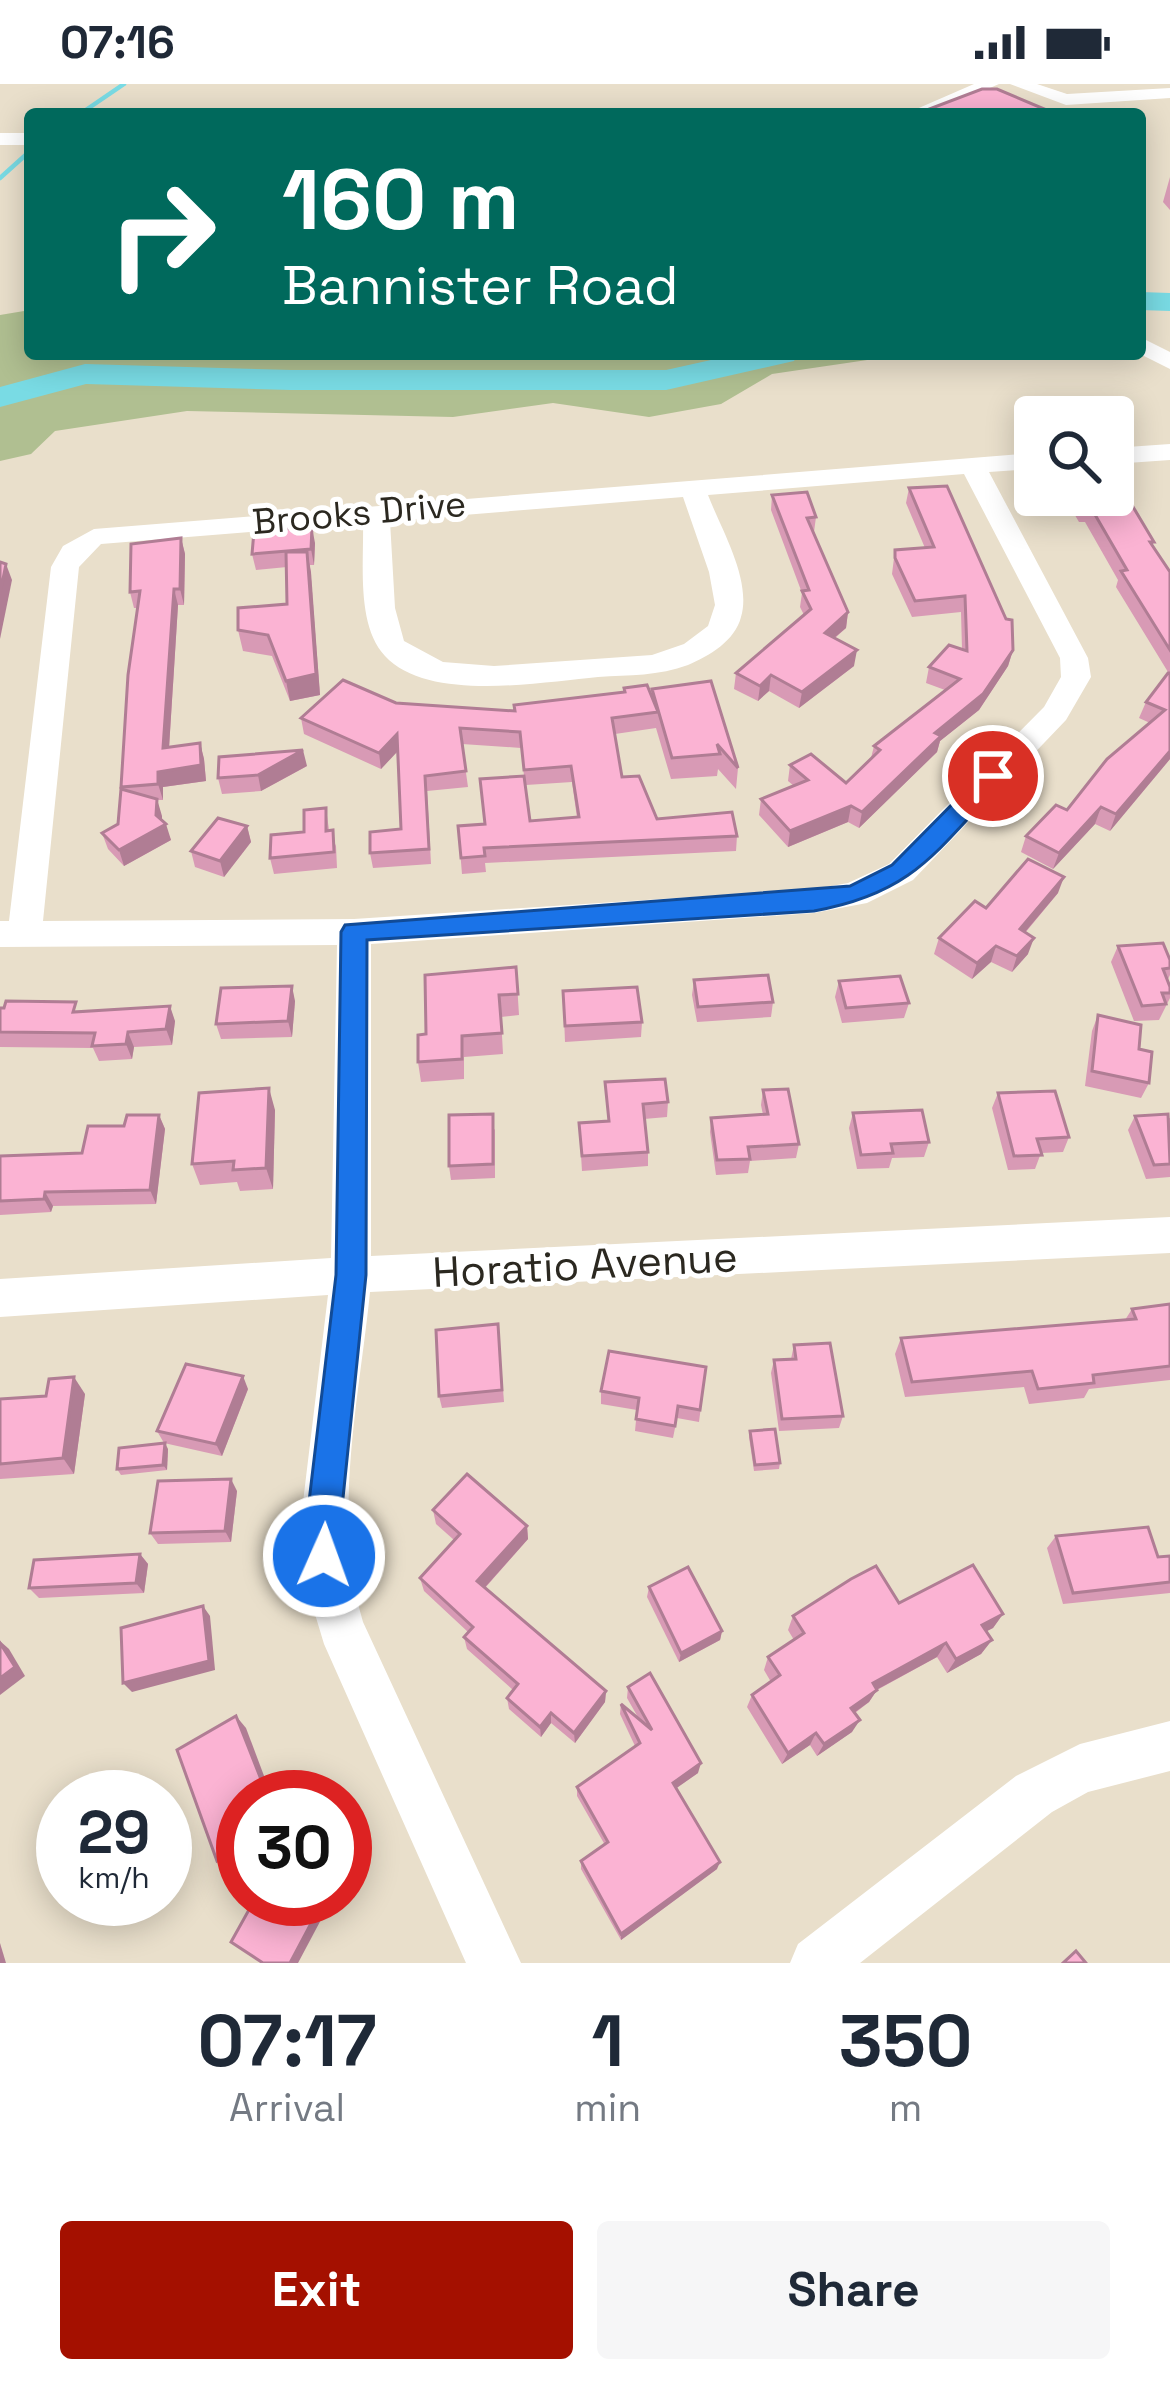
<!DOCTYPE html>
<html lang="en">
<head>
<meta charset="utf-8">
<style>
	:root { --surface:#fff; --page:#f6f6f7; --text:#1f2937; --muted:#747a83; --accent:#a41000 }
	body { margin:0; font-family:"Space Grotesk",sans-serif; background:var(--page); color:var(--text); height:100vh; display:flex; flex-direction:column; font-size:45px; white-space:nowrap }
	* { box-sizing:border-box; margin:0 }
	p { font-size:39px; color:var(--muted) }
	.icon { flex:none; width:66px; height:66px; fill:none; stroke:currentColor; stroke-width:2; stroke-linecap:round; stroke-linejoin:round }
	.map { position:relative; height:1879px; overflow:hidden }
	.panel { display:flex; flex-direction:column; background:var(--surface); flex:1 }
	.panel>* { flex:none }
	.banner { position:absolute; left:24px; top:24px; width:1122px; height:252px; border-radius:12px; box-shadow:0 6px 30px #0003; background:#00695c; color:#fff; overflow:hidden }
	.fabs { position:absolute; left:1014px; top:312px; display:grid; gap:24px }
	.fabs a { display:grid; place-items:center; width:120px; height:120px; border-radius:12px; background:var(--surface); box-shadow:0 6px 30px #0003; font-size:60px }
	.speed { position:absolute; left:36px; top:1686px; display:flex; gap:24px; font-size:60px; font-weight:700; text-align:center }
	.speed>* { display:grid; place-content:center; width:156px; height:156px; border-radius:50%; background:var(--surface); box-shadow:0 6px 30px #0003; line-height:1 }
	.speed small { font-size:30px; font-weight:400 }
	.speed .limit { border:18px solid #d22; background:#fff; color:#111 }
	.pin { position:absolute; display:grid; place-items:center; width:102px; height:102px; color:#fff; margin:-51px; border:6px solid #fff; border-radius:50%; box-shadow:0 3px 12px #0007 }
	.me { position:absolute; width:132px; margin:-66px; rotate:2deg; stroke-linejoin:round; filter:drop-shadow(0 0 9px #0008) }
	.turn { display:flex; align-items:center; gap:42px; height:252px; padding:0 60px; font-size:54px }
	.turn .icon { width:156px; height:156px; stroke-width:2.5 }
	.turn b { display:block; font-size:84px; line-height:102px }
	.eta { display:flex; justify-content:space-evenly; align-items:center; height:204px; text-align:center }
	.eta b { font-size:72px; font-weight:700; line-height:84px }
	.cta { display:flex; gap:24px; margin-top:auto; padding:24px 60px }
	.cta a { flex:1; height:138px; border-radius:12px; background:var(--accent); color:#fff; font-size:48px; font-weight:700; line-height:138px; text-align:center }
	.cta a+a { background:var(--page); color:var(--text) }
	.status { display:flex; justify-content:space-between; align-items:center; height:84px; padding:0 60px; background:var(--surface); direction:ltr }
	.status svg { height:33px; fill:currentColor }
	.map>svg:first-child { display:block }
</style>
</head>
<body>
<div class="status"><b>07:16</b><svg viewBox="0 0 49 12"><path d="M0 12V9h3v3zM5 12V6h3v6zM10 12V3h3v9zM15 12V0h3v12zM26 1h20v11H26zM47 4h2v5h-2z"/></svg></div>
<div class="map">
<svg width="1170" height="1879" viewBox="0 0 1170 1879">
	<rect width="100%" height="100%" fill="#e9dfcb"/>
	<polygon fill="#b0bf91" points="30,226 30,270 908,270 772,290 721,320 649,333 553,319 453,333 187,327 55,347 31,370 0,377 0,231"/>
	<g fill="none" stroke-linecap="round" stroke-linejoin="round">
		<g stroke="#79dbe4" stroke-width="4.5">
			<polyline points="80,30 124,0"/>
			<polyline points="0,94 30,67"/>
		</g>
		<g fill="#79dbe4" fill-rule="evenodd">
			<polygon points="1140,208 1170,209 1170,227 1140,226"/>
			<polygon points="738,270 798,270 794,277 666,306 291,306 86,300 0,323 0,303 85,280 291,286 666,286"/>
		</g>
		<g fill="#fff" fill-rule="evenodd">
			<polygon points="974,0 999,0 930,30 905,30"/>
			<polygon points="1010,0 1037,0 1067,10 1170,4 1170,14 1066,21"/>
			<rect x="0" y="49" width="30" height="12"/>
			<polygon points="1140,253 1170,268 1170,285 1140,270"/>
			<polygon points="1170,360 1170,376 1113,380 1113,364"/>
			<path d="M1035 369V385L989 388 1088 574 1091 593 1066 636 913 796 867 819 814 829 371 860V1172L1170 1133V1169L370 1208C359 1317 332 1431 363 1538L521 1879H466L324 1560 305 1497 300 1443 328 1211 0 1233V1195L331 1174 337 861 0 863V837H9L51 483 63 462 94 445ZM964 390 1060 574 1061 593 1044 623 889 780 848 799 814 805 354 835 43 837 79 483 101 460 363 439C364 479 356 541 385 572 428 619 542 598 598 593 629 591 659 592 688 581 709 572 735 557 741 533 752 496 721 445 708 411ZM683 413 709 488 715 521 708 542 684 560 652 571 494 582 443 578 404 557 395 524 390 437Z"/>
			<polygon points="1170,1637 1170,1687 1088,1708 1052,1728 860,1879 790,1879 798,1860 1016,1692 1080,1660"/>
		</g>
	</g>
	<g fill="#d89ab5" fill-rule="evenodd">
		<polygon points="1170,93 1170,126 1163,118"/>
		<polygon points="909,404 1013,566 1008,582 979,626 940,657 937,668 859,744 848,738 788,763 759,731 761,715 794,702 788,697 790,681 846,699 871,674 874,662 945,606 926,599 929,583 962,565 961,528 912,533 892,490 895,466 925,464 906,419"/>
		<polygon points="772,411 816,433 814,448 848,528 846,544 835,554 854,582 799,624 769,607 758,617 734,605 736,589 804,531 800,523 802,509 771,426"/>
		<polygon points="1063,411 1113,411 1154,458 1152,462 1170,488 1170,588 1168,588 1116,503 1118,496 1085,438 1079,438"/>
		<polygon points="181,454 185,470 184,521 178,521 169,664 200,659 204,675 206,697 163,703 163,716 157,716 162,736 171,756 124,782 108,765 102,749 118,740 138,524 134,524 130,508"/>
		<polygon points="315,459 314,481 310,481 320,611 290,617 272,572 243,567 238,546 287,520 287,483 256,486 252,470"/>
		<polygon points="1168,589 1170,675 1110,747 1095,740 1053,785 1021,768 1026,752 1067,726 1150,639 1139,634 1146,618"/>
		<path d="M711 597 738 684 736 705 718 685 717 692 671 695 656 644 615 650 622 693 657 735 737 752 736 767 485 779 486 788 462 790 458 742 484 740 524 692 521 664 462 660 468 703 427 707 431 780 373 784 370 769 401 745 397 667 381 685 304 650 301 634 396 619 514 627 624 609V604L651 612 652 605ZM572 698 577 734 530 737 526 701Z"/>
		<polygon points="307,682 261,707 222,710 218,694"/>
		<polygon points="326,724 329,746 336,762 337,784 274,790 270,774 304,748"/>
		<polygon points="247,742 251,758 224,793 195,783 191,767"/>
		<polygon points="1058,809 1025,849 1028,870 1012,888 991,878 972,895 934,870 939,854 986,824"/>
		<polygon points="1118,862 1170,876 1170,891 1167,897 1170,903 1170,914 1159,936 1134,937 1111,878"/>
		<polygon points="516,883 519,931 501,933 503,970 464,973 464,995 421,998 418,978 426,950"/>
		<polygon points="694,896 773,918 771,933 697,938 692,911"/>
		<polygon points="839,897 909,919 904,934 842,939 835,913"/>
		<polygon points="563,907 642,938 641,953 565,958"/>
		<polygon points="295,917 292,953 221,955 216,940"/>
		<polygon points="0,924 80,927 175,937 172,961 134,963 132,975 99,977 93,964 0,963"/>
		<polygon points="1098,931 1139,965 1149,999 1141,1014 1085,1002 1092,947"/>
		<polygon points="605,998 668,1018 667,1033 644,1035 648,1068 648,1082 582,1087 579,1039 608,1037"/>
		<polygon points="763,1006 799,1060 796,1074 750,1077 748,1089 716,1091 710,1048 711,1034 763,1031 761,1021"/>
		<polygon points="998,1009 1069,1053 1063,1068 1041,1069 1035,1085 1008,1086 992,1024"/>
		<polygon points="275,1026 273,1105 240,1107 237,1098 200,1101 192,1080"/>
		<polygon points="853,1029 929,1058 924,1073 892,1074 889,1084 857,1085 849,1044"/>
		<polygon points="159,1031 165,1045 156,1120 53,1122 51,1128 0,1131 0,1072 82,1069 124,1042"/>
		<polygon points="1135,1032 1170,1034 1170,1093 1146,1095 1128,1046"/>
		<polygon points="495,1045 495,1094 451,1096 449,1082"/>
		<polygon points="1170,1220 1170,1296 1089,1305 1084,1314 1029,1320 1024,1303 905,1313 895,1270 901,1254 1125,1236 1132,1225"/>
		<polygon points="498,1240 504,1318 442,1324 439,1312"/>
		<polygon points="794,1261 843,1332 839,1344 779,1347 771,1289 774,1276 791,1275"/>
		<polygon points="706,1283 699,1338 677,1334 673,1354 635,1347 637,1326 601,1320 601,1307"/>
		<polygon points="248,1305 222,1372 164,1359 157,1347"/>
		<polygon points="85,1310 74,1390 0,1395 0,1315"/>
		<polygon points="750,1347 780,1379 779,1385 754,1387 749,1353"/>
		<polygon points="168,1365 167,1386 121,1391 117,1385"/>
		<polygon points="237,1407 231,1458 158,1460 150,1449"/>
		<polygon points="433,1426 527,1442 528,1455 485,1504 606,1607 605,1618 575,1659 551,1639 541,1653 509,1625 507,1614 513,1606 467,1565 464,1553 468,1548 424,1507 420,1494 454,1456 436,1440"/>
		<polygon points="1056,1452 1158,1473 1170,1472 1170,1509 1063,1520 1047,1464"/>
		<polygon points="140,1470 148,1480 144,1509 39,1514 29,1504"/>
		<polygon points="649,1503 722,1547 720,1556 679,1578 647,1513"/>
		<polygon points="899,1519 1003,1530 993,1544 986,1547 992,1556 981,1570 947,1589 937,1573 877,1606 869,1618 855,1629 852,1648 817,1672 810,1661 782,1680 747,1623 752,1611 771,1598 764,1586 768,1573 794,1556 788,1546 793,1532"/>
		<polygon points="628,1603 698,1689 676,1704 717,1785 621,1856 581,1785 581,1777 605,1761 577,1712 577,1703 635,1662 620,1630 621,1620 639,1635 627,1614"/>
	</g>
	<g fill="#b07d94">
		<polygon points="312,443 315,459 314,481 311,465"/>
		<polygon points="181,454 185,470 184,521 180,505"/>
		<polygon points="307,468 311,488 320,611 290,617 286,597"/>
		<polygon points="6,480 12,496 0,555 0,510"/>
		<polygon points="174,505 178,521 168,680 163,664"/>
		<polygon points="848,528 846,544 822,564 825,549"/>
		<polygon points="857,566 854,582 799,624 802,608"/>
		<polygon points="1013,566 1008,582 979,626 940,657 937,668 859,744 862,728"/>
		<polygon points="771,591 769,607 758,617 760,602"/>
		<polygon points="397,650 399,666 381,685 379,669"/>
		<polygon points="200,659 204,675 206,697 163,703 163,716 158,700 158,688"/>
		<polygon points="303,666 307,682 261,707 258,691"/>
		<polygon points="1170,667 1170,675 1110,747 1116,730"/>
		<polygon points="157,715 162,732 162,743 166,740 171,756 124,782 119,766 156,731"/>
		<polygon points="851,722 848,738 788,763 790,747"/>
		<polygon points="1101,723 1095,740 1053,785 1059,769"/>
		<polygon points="247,742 251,758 224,793 220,777"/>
		<polygon points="1064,793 1058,809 1014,861 1020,845"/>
		<polygon points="1034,854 1028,870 1012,888 1017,872"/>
		<polygon points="996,862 991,878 972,895 977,879"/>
		<polygon points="292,902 295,917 292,953 288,937"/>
		<polygon points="170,922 175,937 172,961 166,945"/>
		<polygon points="128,948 134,963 132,975 126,960"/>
		<polygon points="269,1004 275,1026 273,1105 266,1084"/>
		<polygon points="159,1031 165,1045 156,1120 150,1106"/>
		<polygon points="45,1108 53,1122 51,1128 44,1115"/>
		<polygon points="243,1292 248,1305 222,1372 216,1360"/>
		<polygon points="74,1293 85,1310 74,1390 63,1374"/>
		<polygon points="165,1359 168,1365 167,1386 163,1381"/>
		<polygon points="231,1395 237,1407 231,1458 225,1447"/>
		<polygon points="527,1442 528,1455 479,1510 477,1497"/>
		<polygon points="140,1470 148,1480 144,1509 136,1499"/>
		<polygon points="203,1522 210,1532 215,1586 132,1608 123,1599"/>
		<polygon points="1003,1530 993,1544 972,1555 982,1541"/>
		<polygon points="722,1547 720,1556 679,1578 681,1569"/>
		<polygon points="992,1556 981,1570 947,1589 956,1575"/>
		<polygon points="0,1557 9,1565 25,1592 0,1611"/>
		<polygon points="946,1559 937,1573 865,1612 873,1599"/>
		<polygon points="877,1606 869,1618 844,1636 851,1624"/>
		<polygon points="606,1607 605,1618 575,1659 574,1649"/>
		<polygon points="551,1629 551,1639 541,1653 540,1643"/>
		<polygon points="236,1632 246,1644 272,1713 268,1713"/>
		<polygon points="860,1636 852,1648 817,1672 824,1660"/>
		<polygon points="816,1649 810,1661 782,1680 788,1669"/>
		<polygon points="701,1679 698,1689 671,1708 673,1699"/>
		<polygon points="243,1761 243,1776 227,1785 217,1777"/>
		<polygon points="720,1778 717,1785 621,1856 621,1850"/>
		<polygon points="324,1815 332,1815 298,1879 290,1879"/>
		<polygon points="0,1859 6,1879 0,1879"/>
	</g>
	<g fill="#fbb3d3" stroke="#b07d94" stroke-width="3">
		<polygon points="982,5 997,5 1056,30 932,30 924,27"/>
		<polygon points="1120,401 1154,458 1150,458 1170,488 1170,566 1121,487 1127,486 1090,422 1084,423 1077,411 1113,411 1113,402"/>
		<polygon points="947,402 1006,535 1012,536 1013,566 983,610 935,649 941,652 862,728 851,722 790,747 761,715 808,696 790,681 811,670 846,699 880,666 874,662 960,595 929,583 949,561 967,567 965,512 915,517 895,474 895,466 934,463 909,404"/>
		<polygon points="807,408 816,433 807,434 848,528 825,549 857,566 802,608 771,591 760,602 736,589 811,525 802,507 809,506 772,411"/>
		<polygon points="312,443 311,465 252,470 254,447"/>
		<polygon points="181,454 180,505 174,505 163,664 200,659 201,681 158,688 158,700 121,703 128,591 140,507 130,508 131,460"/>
		<polygon points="286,468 307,468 316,590 286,597 268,551 238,546 238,524 287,520"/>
		<polygon points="0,478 6,480 0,510"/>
		<polygon points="1168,589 1170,589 1170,667 1116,730 1101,723 1059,769 1026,752 1056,721 1067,726 1107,675 1165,626 1146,618"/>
		<polygon points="343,596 396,619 515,627 514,621 625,608 624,604 647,601 658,628 612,634 622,693 639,692 657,735 732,728 737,752 484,764 485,772 461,774 458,742 485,740 480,695 524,692 530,737 579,733 571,682 524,686 520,648 460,644 466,687 425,692 429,765 370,769 370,748 401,745 397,650 379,669 301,634"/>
		<polygon points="711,597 738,684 717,660 720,670 672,674 652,605"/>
		<polygon points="303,666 258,691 218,694 219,673"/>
		<polygon points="121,705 157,715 156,731 166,740 119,766 102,749 118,740"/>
		<polygon points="326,724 326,747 333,746 334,768 270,774 271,751 304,748 304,726"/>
		<polygon points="218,734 247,742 220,777 191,767"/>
		<polygon points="1028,775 1064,793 1020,845 1034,854 1017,872 996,862 977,879 939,854 975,817 986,824"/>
		<polygon points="1163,859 1170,876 1170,884 1163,885 1170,903 1170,909 1162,909 1166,920 1142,922 1118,862"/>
		<polygon points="516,883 518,910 499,911 502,949 462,952 462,975 418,978 418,951 426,950 425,891"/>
		<polygon points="768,891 773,918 698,923 694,896"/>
		<polygon points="900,892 909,919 846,924 839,897"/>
		<polygon points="292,902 288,937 216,940 221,904"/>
		<polygon points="637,903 642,938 565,942 563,907"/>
		<polygon points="6,917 76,918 73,928 170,922 166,945 128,948 126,960 92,962 95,949 0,948 0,924 4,924"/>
		<polygon points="1098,931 1141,941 1139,965 1152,968 1149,999 1092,987"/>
		<polygon points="665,995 668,1018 643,1020 648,1068 582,1072 579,1039 609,1037 605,998"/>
		<polygon points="269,1004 266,1084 233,1086 234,1077 192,1080 199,1009"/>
		<polygon points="788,1005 799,1060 748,1063 750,1075 717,1076 711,1034 768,1030 763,1006"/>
		<polygon points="1055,1007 1069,1053 1037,1055 1042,1071 1014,1072 998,1009"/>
		<polygon points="922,1026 929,1058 891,1060 893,1069 861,1071 853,1029"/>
		<polygon points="493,1030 493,1080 449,1082 449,1031"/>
		<polygon points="1168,1030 1170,1080 1154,1081 1135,1032"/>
		<polygon points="127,1031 159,1031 150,1106 45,1108 44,1115 0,1117 0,1072 82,1069 88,1042 124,1042"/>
		<polygon points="1170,1220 1170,1282 1093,1291 1094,1299 1038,1305 1032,1287 912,1298 901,1254 1136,1235 1132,1225"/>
		<polygon points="498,1240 502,1306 439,1312 436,1246"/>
		<polygon points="830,1259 843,1332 782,1335 774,1276 796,1275 794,1261"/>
		<polygon points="609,1267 706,1283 700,1326 678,1322 675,1342 636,1335 639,1314 601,1307"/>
		<polygon points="186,1280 243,1292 216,1360 157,1347"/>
		<polygon points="74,1293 63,1374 0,1380 0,1315 46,1312 49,1295"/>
		<polygon points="775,1345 780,1379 755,1381 750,1347"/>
		<polygon points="165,1359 163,1381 117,1385 119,1364"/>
		<polygon points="467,1390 527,1442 477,1497 606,1607 574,1649 551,1629 540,1643 507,1614 518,1600 464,1553 473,1543 420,1494 460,1450 433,1426"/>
		<polygon points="231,1395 225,1447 150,1449 158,1397"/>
		<polygon points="1148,1443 1158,1473 1170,1472 1170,1498 1073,1509 1056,1452"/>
		<polygon points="140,1470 136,1499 29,1504 34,1476"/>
		<polygon points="973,1481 1003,1530 982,1541 992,1556 956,1575 946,1559 873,1599 877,1606 851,1624 860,1636 824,1660 816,1649 788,1669 752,1611 780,1591 768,1573 804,1549 793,1532 851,1495 876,1482 899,1519"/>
		<polygon points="688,1483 722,1547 681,1569 649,1503"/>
		<polygon points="203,1522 209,1577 123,1599 121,1544"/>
		<polygon points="0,1559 15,1583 0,1594"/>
		<polygon points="650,1589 701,1679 673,1699 720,1778 621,1850 581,1777 608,1758 577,1703 640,1659 621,1620 652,1646 628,1603"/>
		<polygon points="236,1632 268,1713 243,1713 243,1761 217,1777 177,1666"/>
		<polygon points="255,1815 324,1815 290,1879 263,1879 231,1858"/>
		<polygon points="1076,1867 1086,1879 1063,1879"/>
	</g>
	<path fill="#1a73e8" stroke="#114b97" stroke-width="3" d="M993 684 1005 692 1002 698C936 767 914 809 814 827L367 856 366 1191 340 1443 342 1472 336 1485 324 1490 312 1485 306 1443 336 1191 341 848 345 841 850 802 892 781 985 687Z"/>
	<g text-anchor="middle" stroke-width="10" stroke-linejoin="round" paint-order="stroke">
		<g font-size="36" fill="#2b2820" stroke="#fff">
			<text transform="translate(359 428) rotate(-5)" y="13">Brooks Drive</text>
		</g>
		<g font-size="42" fill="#2b2820" stroke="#fff">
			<text transform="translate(585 1180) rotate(-3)" y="15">Horatio Avenue</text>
		</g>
	</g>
</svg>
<div class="fabs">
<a><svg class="icon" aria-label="search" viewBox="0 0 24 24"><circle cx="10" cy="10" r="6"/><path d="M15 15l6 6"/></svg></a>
</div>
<div class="speed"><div>29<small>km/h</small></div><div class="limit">30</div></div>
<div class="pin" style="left:993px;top:692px;background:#d93025"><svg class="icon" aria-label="arrive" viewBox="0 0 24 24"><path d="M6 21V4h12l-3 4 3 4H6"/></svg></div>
<svg class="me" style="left:324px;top:1472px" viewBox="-20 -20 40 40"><circle r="17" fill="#1a73e8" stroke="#fff" stroke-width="3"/><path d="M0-11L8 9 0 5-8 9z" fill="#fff"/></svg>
<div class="banner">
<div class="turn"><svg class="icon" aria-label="right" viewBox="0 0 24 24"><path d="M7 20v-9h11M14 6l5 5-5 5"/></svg><div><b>160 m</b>Bannister Road</div></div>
</div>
</div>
<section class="panel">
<div class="eta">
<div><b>07:17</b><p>Arrival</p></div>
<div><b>1</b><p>min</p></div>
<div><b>350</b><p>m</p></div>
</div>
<div class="cta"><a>Exit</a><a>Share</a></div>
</section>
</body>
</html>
